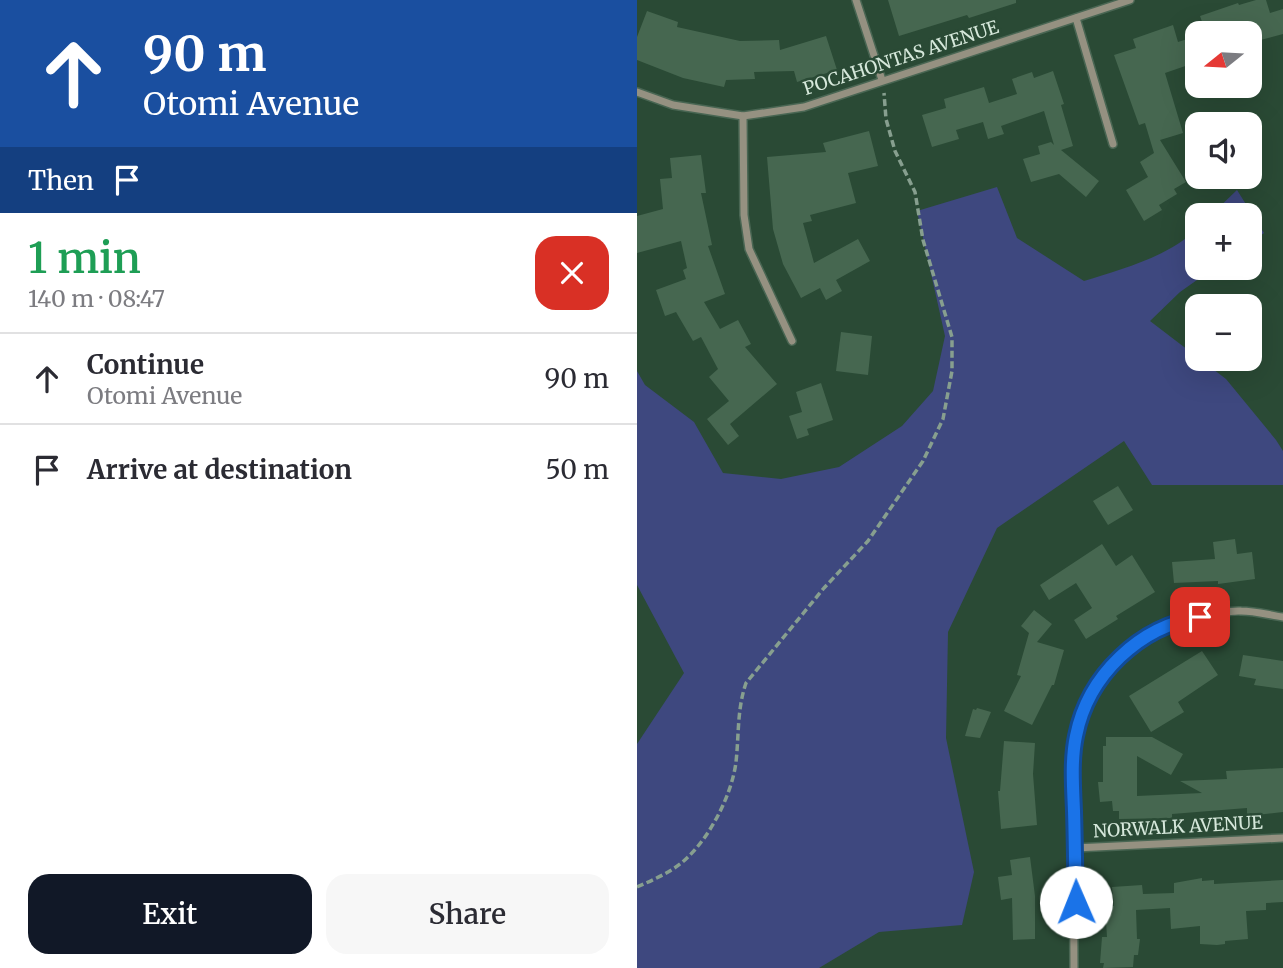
<!DOCTYPE html>
<html lang="en">
<head>
<meta charset="utf-8">
<style>
	:root { --surface:#fff; --page:#f7f7f7; --text:#2b2b33; --muted:#7c7c81; --line:#e1e1e2; --accent:#111827 }
	body { margin:0; font-family:Merriweather,serif; background:var(--page); color:var(--text); height:100vh; display:flex; flex-direction:column; font-size:26px; white-space:nowrap }
	* { box-sizing:border-box; margin:0 }
	p { font-size:23px; color:var(--muted) }
	.icon { flex:none; width:38px; height:38px; fill:none; stroke:currentColor; stroke-width:2; stroke-linecap:round; stroke-linejoin:round }
	.map { position:relative; flex:1; overflow:hidden }
	.sheet { display:flex; flex-direction:column; background:var(--surface); width:637px }
	.sheet>* { flex:none }
	.banner { background:#1a4fa0; color:#fff; overflow:hidden }
	.needle { width:46px; rotate:252deg }
	.buttons { position:absolute; left:548px; top:21px; display:grid; gap:14px }
	.buttons a { display:grid; place-items:center; width:77px; height:77px; border-radius:14px; background:var(--surface); box-shadow:0 7px 28px #0002; font-size:35px }
	.pin { position:absolute; display:grid; place-items:center; width:60px; height:60px; color:#fff; margin:-30px; border-radius:14px; box-shadow:0 4px 10px #0006 }
	.me { position:absolute; width:77px; margin:-38px; rotate:359deg; stroke-linejoin:round; filter:drop-shadow(0 0 5px #0008) }
	.turn { display:flex; align-items:center; gap:24px; height:147px; padding:0 28px; font-size:32px }
	.turn .icon { width:91px; height:91px; stroke-width:2.5 }
	.turn b { display:block; font-size:49px; line-height:60px }
	.then { display:flex; align-items:center; height:66px; padding:0 28px; background:#0003; gap:14px; font-size:26px }
	.round { display:grid; place-items:center; flex:none; width:74px; height:74px; border-radius:21px; background:var(--page) }
	.head { display:flex; align-items:center; justify-content:space-between; height:119px; padding:0 28px }
	h1 { font-size:42px; font-weight:600; line-height:52px; color:#1e9e55 }
	.action { display:flex; gap:14px; margin-top:auto; padding:14px 28px }
	.action a { flex:1; height:80px; border-radius:21px; background:var(--accent); color:#fff; font-size:28px; font-weight:600; line-height:80px; text-align:center }
	.action a+a { background:var(--page); color:var(--text) }
	ul { padding:0; list-style:none }
	li { display:flex; align-items:center; gap:21px; height:91px; padding:0 28px; border-top:2px solid var(--line) }
	li div { flex:1 }
	li b { display:block; font-size:26px }
	li em { font-style:normal }
	main { display:flex; flex:1; min-height:0 }
	.map>svg:first-child { display:block }
</style>
</head>
<body>
<main>
<section class="sheet">
<div class="banner">
<div class="turn"><svg class="icon" aria-label="ahead" viewBox="0 0 24 24"><path d="M12 20V5M6 11l6-6 6 6"/></svg><div><b>90 m</b>Otomi Avenue</div></div>
<div class="then">Then<svg class="icon" aria-label="arrive" viewBox="0 0 24 24"><path d="M6 21V4h12l-3 4 3 4H6"/></svg></div>
</div>
<div class="head"><div><h1>1 min</h1><p>140 m · 08:47</p></div><a class="round" style="background:#d93025;color:#fff"><svg class="icon" aria-label="close" viewBox="0 0 24 24"><path d="M6 6l12 12M18 6L6 18"/></svg></a></div>
<ul>
<li><svg class="icon" aria-label="ahead" viewBox="0 0 24 24"><path d="M12 20V5M6 11l6-6 6 6"/></svg><div><b>Continue</b><p>Otomi Avenue</p></div><em>90 m</em></li>
<li><svg class="icon" aria-label="arrive" viewBox="0 0 24 24"><path d="M6 21V4h12l-3 4 3 4H6"/></svg><div><b>Arrive at destination</b></div><em>50 m</em></li>
</ul>
<div class="action"><a>Exit</a><a>Share</a></div>
</section>
<div class="map">
<svg width="646" height="968" viewBox="0 0 646 968">
	<rect width="100%" height="100%" fill="#2a4a35"/>
	<g fill="#3e487f">
		<path d="M360 187 380 238 447 281C485 269 531 257 560 229V268H577L543 292 513 321 589 379 639 440 646 451V485H515L487 441 360 528 311 632 309 738 337 872 325 925 242 932 182 968H0V744L47 673 0 585V371L8 385 57 422 86 473 144 479 202 467 265 426 296 391 308 336 280 211Z"/>
		<polygon points="600,190 627,233 613,243 612,215 574,215"/>
	</g>
	<g fill="#466750">
		<polygon points="251,0 379,0 379,3 332,18 330,15 262,36"/>
		<polygon points="619,0 629,0 633,13 646,9 646,34 612,43 612,33 569,33 563,16 601,3 602,5"/>
		<polygon points="10,11 41,22 40,27 103,41 142,40 143,50 189,36 200,70 160,82 157,71 117,72 118,79 89,80 87,87 46,78 0,60 0,37"/>
		<polygon points="536,25 541,42 560,36 560,62 528,73 546,133 523,140 549,182 537,189 540,194 522,205 525,210 507,221 489,190 511,177 503,162 517,153 508,123 502,125 477,55 499,48 496,39"/>
		<polygon points="416,71 427,104 424,105 436,146 424,150 462,181 449,197 422,174 394,182 386,159 403,154 401,146 414,142 417,145 407,111 364,126 367,134 351,139 346,122 319,130 322,139 295,147 285,115 309,108 307,99 347,87 352,103 380,94 375,79 395,72 397,78"/>
		<polygon points="232,131 241,166 211,173 219,203 173,215 175,221 166,223 177,263 221,239 233,261 199,280 205,291 189,300 183,288 164,298 146,264 136,229 130,157 189,152 186,143"/>
		<polygon points="64,155 69,193 64,193 75,245 71,246 88,294 67,302 83,329 101,320 114,344 108,347 140,384 93,424 102,436 91,445 70,419 92,401 72,377 81,369 64,337 56,341 39,312 28,316 19,290 49,279 46,270 50,268 44,241 0,253 0,216 26,209 23,179 35,178 33,158"/>
		<polygon points="204,332 235,336 231,375 199,371"/>
		<polygon points="184,383 196,420 170,429 172,435 160,439 152,416 165,412 159,392"/>
		<polygon points="481,486 496,510 471,525 456,501"/>
		<polygon points="598,539 600,554 615,552 618,579 581,584 581,581 537,583 535,562 578,559 576,542"/>
		<polygon points="465,544 479,566 495,555 518,592 479,616 481,619 449,639 437,620 455,608 439,583 412,600 403,585"/>
		<polygon points="397,610 415,624 400,642 427,650 417,685 415,685 395,725 367,711 384,676 380,675 392,633 384,626"/>
		<polygon points="565,651 581,675 541,702 547,712 514,732 492,696"/>
		<polygon points="606,655 646,661 646,689 617,685 619,679 602,676"/>
		<polygon points="340,708 354,712 343,738 328,736 336,709 339,710"/>
		<polygon points="469,737 515,737 546,754 534,775 500,756 500,796 565,793 543,781 590,779 589,771 646,768 646,812 610,816 610,808 535,814 535,818 482,819 482,811 476,811 475,801 463,802 461,782 466,782 466,746 469,746"/>
		<polygon points="367,741 398,743 396,774 400,825 364,829 361,791 363,791"/>
		<polygon points="393,857 398,896 398,939 376,940 375,898 364,900 361,877 375,875 373,860"/>
		<polygon points="565,878 565,881 577,880 577,884 646,880 646,902 629,903 629,910 609,911 611,939 588,941 588,944 580,945 563,944 563,926 534,929 533,908 499,910 500,939 503,939 501,955 497,955 496,967 466,968 467,963 463,963 465,937 470,937 468,906 477,906 475,887 505,885 506,894 537,893 537,883"/>
	</g>
	<g fill="none" stroke-linecap="round" stroke-linejoin="round">
		<defs>
			<g id="minor">
				<polyline points="219,0 245,80"/>
				<polyline points="439,18 476,144"/>
				<polyline points="0,92 36,105 106,116 167,107 493,0"/>
				<polyline points="106,116 107,215 112,249 155,341"/>
				<polyline points="438,848 646,838"/>
				<path d="M437 968 436 762C446 681 489 628 572 615 582 614 594 610 604 611 618 611 632 615 646 617"/>
			</g>
		</defs>
		<use href="#minor" stroke="#496653" stroke-width="10"/>
		<path stroke="#879f8f" stroke-width="3.5" stroke-dasharray="7 3.5" stroke-linecap="butt" d="M0 887C18 879 37 871 51 857 74 835 95 794 99 762 102 735 100 709 109 683L187 588 231 541 286 461 306 419 315 371V337L286 240 278 192 258 151 249 119 247 93"/>
		<use href="#minor" stroke="#959181" stroke-width="7"/>
	</g>
	<g fill="none" stroke-linecap="round" stroke-linejoin="round">
		<defs>
			<path id="route" d="M439 902C438 872 438 841 437 811 436 786 434 760 439 736 451 675 503 626 563 617"/>
		</defs>
		<use href="#route" stroke="#114b97" stroke-width="18"/>
		<use href="#route" stroke="#1a73e8" stroke-width="12"/>
	</g>
	<g text-anchor="middle" stroke-width="5" stroke-linejoin="round" paint-order="stroke">
		<g font-size="18" fill="#d6e8db" stroke="#2a4a35">
			<text transform="translate(264 58) rotate(-18)" y="6">POCAHONTAS AVENUE</text>
			<text transform="translate(541 827) rotate(-3)" y="6">NORWALK AVENUE</text>
		</g>
	</g>
</svg>
<div class="buttons">
<a><svg class="needle" viewBox="-14 -14 28 28"><path d="M0-13l5 13h-10z" fill="#e53935"/><path d="M0 13l5-13h-10z" fill="#7c7c81"/></svg></a>
<a><svg class="icon" aria-label="sound" viewBox="0 0 24 24"><path d="M4 9h4l5-4v14l-5-4H4zM17 9q2 3 0 6"/></svg></a>
<a>+</a>
<a>−</a>
</div>
<div class="pin" style="left:563px;top:617px;background:#d93025"><svg class="icon" aria-label="arrive" viewBox="0 0 24 24"><path d="M6 21V4h12l-3 4 3 4H6"/></svg></div>
<svg class="me" style="left:439px;top:902px" viewBox="-20 -20 40 40"><circle r="19" fill="#fff"/><path d="M0-13L10 11 0 6-10 11z" fill="#1a73e8"/></svg>
</div>
</main>
</body>
</html>
